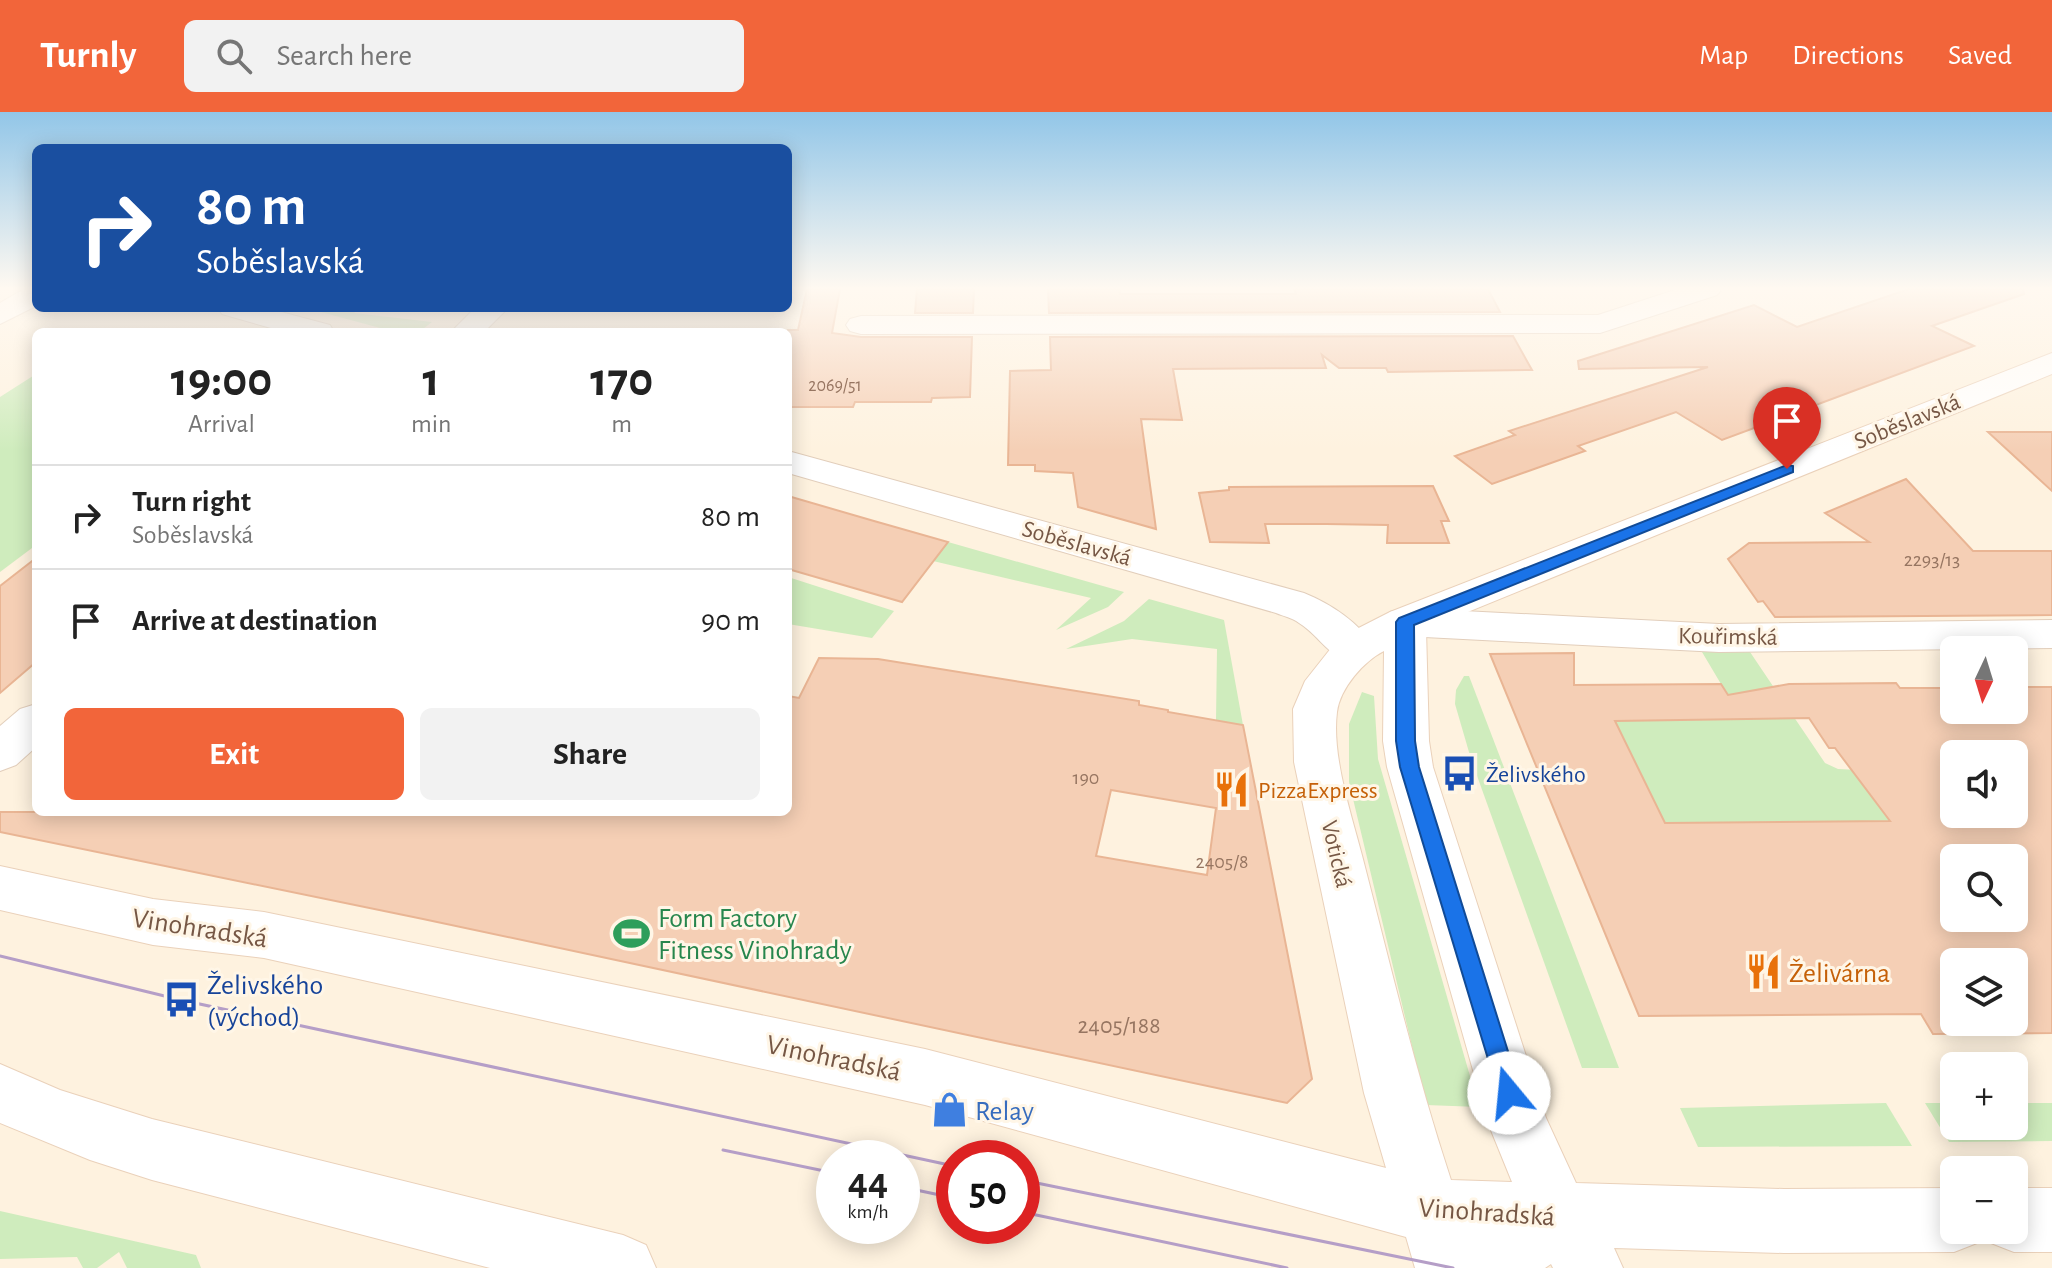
<!DOCTYPE html>
<html lang="en">
<head>
<meta charset="utf-8">
<style>
	:root { --surface:#fff; --page:#f2f2f2; --text:#222; --muted:#767676; --line:#e0e0e0; --accent:#f2653a }
	body { margin:0; font-family:"Alegreya Sans",sans-serif; background:var(--page); color:var(--text); height:100vh; display:flex; flex-direction:column; font-size:30px; white-space:nowrap }
	* { box-sizing:border-box; margin:0 }
	p { font-size:26px; color:var(--muted) }
	.icon { flex:none; width:44px; height:44px; fill:none; stroke:currentColor; stroke-width:2; stroke-linecap:round; stroke-linejoin:round }
	.map { position:relative; flex:1; overflow:hidden }
	.panel { position:absolute; left:32px; top:216px; width:760px; height:488px; display:flex; flex-direction:column; background:var(--surface); border-radius:12px; box-shadow:0 4px 20px #0003 }
	.panel>* { flex:none }
	.banner { position:absolute; left:32px; top:32px; width:760px; height:168px; border-radius:12px; box-shadow:0 4px 20px #0003; background:#1a4fa0; color:#fff; overflow:hidden }
	.needle { width:52px; rotate:184deg }
	.fabs { position:absolute; left:1940px; top:524px; display:grid; gap:16px }
	.fabs a { display:grid; place-items:center; width:88px; height:88px; border-radius:12px; background:var(--surface); box-shadow:0 4px 20px #0003; font-size:40px }
	.speed { position:absolute; left:816px; top:1028px; display:flex; gap:16px; font-size:40px; font-weight:700; text-align:center }
	.speed>* { display:grid; place-content:center; width:104px; height:104px; border-radius:50%; background:var(--surface); box-shadow:0 4px 20px #0003; line-height:1 }
	.speed small { font-size:20px; font-weight:400 }
	.speed .limit { border:12px solid #d22; background:#fff; color:#111 }
	.pin { position:absolute; display:grid; place-items:center; width:68px; height:68px; color:#fff; margin:-82px -34px; border-radius:50% 50% 50% 0; rotate:-45deg; box-shadow:0 0 8px #0007 }
	.pin .icon { rotate:45deg }
	.me { position:absolute; width:88px; margin:-44px; rotate:343deg; stroke-linejoin:round; filter:drop-shadow(0 0 6px #0008) }
	.turn { display:flex; align-items:center; gap:28px; height:168px; padding:0 32px; font-size:36px }
	.turn .icon { width:104px; height:104px; stroke-width:2.5 }
	.turn b { display:block; font-size:56px; line-height:68px }
	.eta { display:flex; justify-content:space-evenly; align-items:center; height:136px; text-align:center }
	.eta b { font-size:48px; font-weight:600; line-height:56px }
	.action { display:flex; gap:16px; margin-top:auto; padding:16px 32px }
	.action a { flex:1; height:92px; border-radius:12px; background:var(--accent); color:#fff; font-size:32px; font-weight:600; line-height:92px; text-align:center }
	.action a+a { background:var(--page); color:var(--text) }
	ul { padding:0; list-style:none }
	li { display:flex; align-items:center; gap:24px; height:104px; padding:0 32px; border-top:2px solid var(--line) }
	li div { flex:1 }
	li b { display:block; font-size:30px }
	li em { font-style:normal }
	header { display:flex; align-items:center; gap:48px; box-sizing:border-box; height:112px; padding:0 40px; background:var(--accent); color:#fff }
	header strong { font-size:38px }
	nav { display:flex; gap:44px; margin-inline-start:auto; font-size:28px }
	.search { width:560px; height:72px; background:var(--page); display:flex; align-items:center; gap:20px; box-sizing:border-box; padding:0 28px; border-radius:12px; color:var(--muted); font-size:30px }
	.map>svg:first-child { display:block }
</style>
</head>
<body>
<header>
<strong>Turnly</strong>
<div class="search"><svg class="icon" aria-label="search" viewBox="0 0 24 24"><circle cx="10" cy="10" r="6"/><path d="M15 15l6 6"/></svg>Search here</div>
<nav><a>Map</a><a>Directions</a><a>Saved</a></nav>
</header>
<div class="map">
<svg width="2052" height="1156" viewBox="0 0 2052 1156">
	<rect width="100%" height="100%" fill="#fef2df"/>
	<g fill="#cfecbd">
		<polygon points="306,196 359,196 354,201 432,210 419,220 395,220"/>
		<polygon points="36,262 36,433 0,460 0,285"/>
		<polygon points="948,430 1124,480 1108,495 1056,518 1091,486 933,449"/>
		<polygon points="788,465 894,499 872,526 788,512"/>
		<polygon points="1149,487 1224,508 1243,613 1216,608 1217,537 1132,527 1066,537 1124,509"/>
		<polygon points="1702,540 1750,540 1825,651 1838,657 1858,658 1954,702 2014,702 2052,707 1665,711 1630,639 1626,638 1607,601 1737,599"/>
		<polygon points="1464,564 1469,564 1619,956 1582,956 1471,647 1455,592 1456,578"/>
		<polygon points="1362,580 1374,584 1378,647 1479,995 1426,993 1349,670 1349,612"/>
		<polygon points="1886,991 1912,1034 1698,1035 1680,996"/>
		<polygon points="1925,991 1954,991 1954,1014 2014,1014 2014,991 2052,991 2052,1029 1949,1030"/>
		<polygon points="0,1099 196,1143 201,1156 127,1156 119,1140 97,1156 83,1156 77,1145 0,1147"/>
	</g>
	<g fill="#f5cfb5" stroke="#e9b594" stroke-width="2" fill-rule="evenodd">
		<polygon points="807,177 840,177 832,221 861,225 972,225 970,285 932,286 931,290 855,290 853,295 788,295 788,218 798,218"/>
		<polygon points="917,177 974,177 973,201 915,201"/>
		<polygon points="1048,177 1119,177 1120,182 1296,182 1294,177 1488,177 1500,200 1049,201"/>
		<polygon points="1909,177 2023,177 2024,182 1932,214 1974,234 1722,328 1676,300 1578,334 1585,339 1492,372 1455,344 1515,323 1509,319 1708,255 1579,257 1578,249 1754,193 1797,215"/>
		<polygon points="1513,224 1532,258 1388,260 1386,256 1339,256 1322,243 1326,256 1173,257 1182,308 1141,307 1156,417 1078,395 1073,361 1035,359 1035,353 1008,353 1010,259 1051,258 1050,225"/>
		<polygon points="1988,320 2052,320 2052,379"/>
		<polygon points="1906,367 1973,439 2052,439 2052,503 1775,505 1763,489 1758,490 1728,447 1749,431 1869,430 1825,401"/>
		<polygon points="1433,374 1449,409 1441,409 1449,431 1387,431 1388,413 1326,412 1265,412 1269,431 1210,430 1199,381 1229,378 1229,375"/>
		<polygon points="788,384 874,409 948,430 902,490 788,457"/>
		<polygon points="36,446 36,550 0,581 0,474"/>
		<path d="M1574 541V573L1721 572 1728 583 1789 572 1896 571 1900 576H1954V598H2014V575H2052V921L1933 922 1921 902 1639 904 1490 542ZM1809 606 1829 636H1835L1890 709 1665 711 1615 609ZM1954 642H2014V702H1954ZM1954 746H2014V806H1954ZM1954 850H2014V910H1954Z"/>
		<path d="M819 546 878 547 1139 589V593L1168 598V600L1243 613 1312 967 1287 991 423 807 0 720V700H788V584L799 586ZM1111 678 1216 696 1207 763 1096 744Z"/>
	</g>
	<g fill="none" stroke-linecap="round" stroke-linejoin="round">
		<defs>
			<g id="minor">
				<polygon points="24,177 36,177 36,194 0,212 0,191"/>
				<polygon points="1678,177 1722,177 1717,183 1600,221 861,222 850,219 846,213 850,207 861,204 1598,203"/>
				<polygon points="218,196 266,196 330,213 334,220 285,220 222,202"/>
				<polygon points="475,196 508,196 484,220 451,220"/>
				<path d="M788 339 1304 481C1331 492 1360 511 1375 536L1369 546C1332 557 1326 528 1299 511 1293 506 1283 504 1276 501L788 361Z"/>
				<polygon points="1405,496 1719,512 2052,508 2052,536 1719,540 1405,524 1390,520 1384,510 1390,500"/>
				<polygon points="36,592 36,635 16,653 0,659 0,614 20,597"/>
			</g>
			<g id="secondary">
				<path d="M2052 241V262L1426 517 1429 629 1433 655 1546 1006 1576 1071 1784 1077 1954 1076V1118H1982L1977 1131 1954 1140 1784 1141 1614 1136 1623 1156H1553L1551 1152 1545 1156H1415L1406 1125 925 993 264 846 153 833 0 798V754L153 787 264 800 925 937 1386 1056 1364 981 1294 650 1293 597 1305 569 1339 526 1390 500ZM1384 539 1383 629 1387 655 1488 1011 1512 1070 1451 1068C1417 965 1392 860 1365 755 1354 710 1331 646 1337 600 1340 576 1364 549 1384 539Z"/>
				<polygon points="0,952 60,978 152,1007 623,1123 646,1133 656,1156 490,1156 152,1068 90,1048 0,1011"/>
				<polygon points="2014,1076 2052,1076 2052,1140 2014,1140 1991,1131 1986,1118 2014,1118"/>
			</g>
		</defs>
		<use href="#minor" stroke="#e2cebb" stroke-width="2"/>
		<use href="#secondary" stroke="#ead1ba" stroke-width="2"/>
		<use href="#minor" fill="#fff" fill-rule="evenodd"/>
		<use href="#secondary" fill="#fff" fill-rule="evenodd"/>
		<g stroke="#b59ec7" stroke-width="3">
			<polyline points="0,844 181,888 954,1054"/>
			<polyline points="723,1038 834,1061"/>
			<polyline points="1022,1068 1453,1156"/>
			<polyline points="902,1075 954,1086"/>
			<polyline points="1022,1100 1287,1156"/>
		</g>
	</g>
	<linearGradient id="sky" x2="0" y2="1"><stop stop-color="#92c6e8"/><stop offset="0.52" stop-color="#fff9f1"/><stop offset="1" stop-color="#fff9f1" stop-opacity="0"/></linearGradient>
	<rect width="2052" height="339" fill="url(#sky)"/>
	<polygon fill="#1a73e8" stroke="#114b97" stroke-width="2" points="1787,353 1793,354 1793,360 1414,513 1415,629 1419,655 1521,981 1518,990 1509,993 1501,990 1400,655 1396,629 1396,510 1399,506"/>
	<defs>
		<symbol id="bus-bare" viewBox="-9 -9 18 18"><path d="M-5-6H5V4H4V6H2V4H-2V6H-4V4H-5ZM-3.5-4V0h7V-4ZM-3.5 1.2v1.5H-2V1.2ZM2 1.2v1.5H3.5V1.2Z" fill="#1a4fb4" stroke="#fff6e7" stroke-width="2.5" paint-order="stroke"/></symbol>
		<symbol id="restaurant-bare" viewBox="-9 -9 18 18"><path d="M-5-6h1v4h1v-4h1v4h1v-4h1v5L-1.5 .5V6h-2V.5L-5-1ZM5-6V6H3V1.5H1.5Q1.5-4 5-6Z" fill="#e8710a" stroke="#fff6e7" stroke-width="2.5" paint-order="stroke"/></symbol>
		<symbol id="stadium-bare" viewBox="-9 -9 18 18"><path d="M0-5a6.5 5 0 1 0 0 10a6.5 5 0 1 0 0-10ZM-3.5-1.8h7v3.6h-7Z" fill="#2e9e5b" stroke="#fff6e7" stroke-width="2.5" paint-order="stroke"/></symbol>
		<symbol id="shop-bare" viewBox="-9 -9 18 18"><path d="M-5-2.5h2.3a2.7 3.5 0 0 1 5.4 0H5L5.5 6h-11ZM-1.5-2.5h3a1.5 2.3 0 0 0-3 0Z" fill="#3f7fe0" stroke="#fff6e7" stroke-width="2.5" paint-order="stroke"/></symbol>
	</defs>
	<g fill-rule="evenodd">
		<use href="#bus-bare" x="1434" y="636" width="51" height="51"/>
		<use href="#restaurant-bare" x="1206" y="652" width="51" height="51"/>
		<use href="#stadium-bare" x="606" y="796" width="51" height="51"/>
		<use href="#restaurant-bare" x="1738" y="834" width="51" height="51"/>
		<use href="#bus-bare" x="156" y="862" width="51" height="51"/>
		<use href="#shop-bare" x="924" y="972" width="51" height="51"/>
	</g>
	<g text-anchor="middle" stroke-width="6" stroke-linejoin="round" paint-order="stroke">
		<g font-size="18" fill="#967561">
			<text x="835" y="279">2069/51</text>
		</g>
		<g font-size="20" fill="#967561">
			<text x="1932" y="454">2293/13</text>
			<text x="1086" y="672">190</text>
			<text x="1222" y="756">2405/8</text>
		</g>
		<g font-size="24" fill="#765745" stroke="#fff6e7">
			<text transform="translate(1907 309) rotate(-22)" y="8">Soběslavská</text>
			<text transform="translate(1077 431) rotate(16)" y="8">Soběslavská</text>
			<text transform="translate(1728 524) rotate(1)" y="8">Kouřimská</text>
			<text transform="translate(1337 742) rotate(77)" y="8">Votická</text>
		</g>
		<g font-size="24" fill="#164399" stroke="#fff6e7" text-anchor="start">
			<text x="1486" y="670">Želivského</text>
		</g>
		<g font-size="24" fill="#c56008" stroke="#fff6e7" text-anchor="start">
			<text x="1258" y="686">PizzaExpress</text>
		</g>
		<g font-size="24" fill="#967561">
			<text x="1119" y="921">2405/188</text>
		</g>
		<g font-size="28" fill="#27864d" stroke="#fff6e7" text-anchor="start">
			<text x="658" y="815">Form Factory<tspan x="658" dy="32">Fitness Vinohrady</tspan></text>
		</g>
		<g font-size="28" fill="#765745" stroke="#fff6e7">
			<text transform="translate(200 815) rotate(9)" y="10">Vinohradská</text>
			<text transform="translate(834 945) rotate(12)" y="10">Vinohradská</text>
			<text transform="translate(1487 1099) rotate(4)" y="10">Vinohradská</text>
		</g>
		<g font-size="28" fill="#c56008" stroke="#fff6e7" text-anchor="start">
			<text x="1789" y="870">Želivárna</text>
		</g>
		<g font-size="28" fill="#164399" stroke="#fff6e7" text-anchor="start">
			<text x="207" y="882">Želivského<tspan x="207" dy="32">(východ)</tspan></text>
		</g>
		<g font-size="28" fill="#366cbe" stroke="#fff6e7" text-anchor="start">
			<text x="975" y="1008">Relay</text>
		</g>
	</g>
</svg>
<div class="fabs">
<a><svg class="needle" viewBox="-14 -14 28 28"><path d="M0-13l5 13h-10z" fill="#e53935"/><path d="M0 13l5-13h-10z" fill="#767676"/></svg></a>
<a><svg class="icon" aria-label="sound" viewBox="0 0 24 24"><path d="M4 9h4l5-4v14l-5-4H4zM17 9q2 3 0 6"/></svg></a>
<a><svg class="icon" aria-label="search" viewBox="0 0 24 24"><circle cx="10" cy="10" r="6"/><path d="M15 15l6 6"/></svg></a>
<a><svg class="icon" aria-label="layers" viewBox="0 0 24 24"><path d="M12 4l9 5-9 5-9-5zM3 14l9 5 9-5"/></svg></a>
<a>+</a>
<a>−</a>
</div>
<div class="speed"><div>44<small>km/h</small></div><div class="limit">50</div></div>
<div class="pin" style="left:1787px;top:357px;background:#d93025"><svg class="icon" aria-label="arrive" viewBox="0 0 24 24"><path d="M6 21V4h12l-3 4 3 4H6"/></svg></div>
<svg class="me" style="left:1509px;top:981px" viewBox="-20 -20 40 40"><circle r="19" fill="#fff"/><path d="M0-13L10 11 0 6-10 11z" fill="#1a73e8"/></svg>
<div class="banner">
<div class="turn"><svg class="icon" aria-label="right" viewBox="0 0 24 24"><path d="M7 20v-9h11M14 6l5 5-5 5"/></svg><div><b>80 m</b>Soběslavská</div></div>
</div>
<section class="panel">
<div class="eta">
<div><b>19:00</b><p>Arrival</p></div>
<div><b>1</b><p>min</p></div>
<div><b>170</b><p>m</p></div>
</div>
<ul>
<li><svg class="icon" aria-label="right" viewBox="0 0 24 24"><path d="M7 20v-9h11M14 6l5 5-5 5"/></svg><div><b>Turn right</b><p>Soběslavská</p></div><em>80 m</em></li>
<li><svg class="icon" aria-label="arrive" viewBox="0 0 24 24"><path d="M6 21V4h12l-3 4 3 4H6"/></svg><div><b>Arrive at destination</b></div><em>90 m</em></li>
</ul>
<div class="action"><a>Exit</a><a>Share</a></div>
</section>
</div>
</body>
</html>
